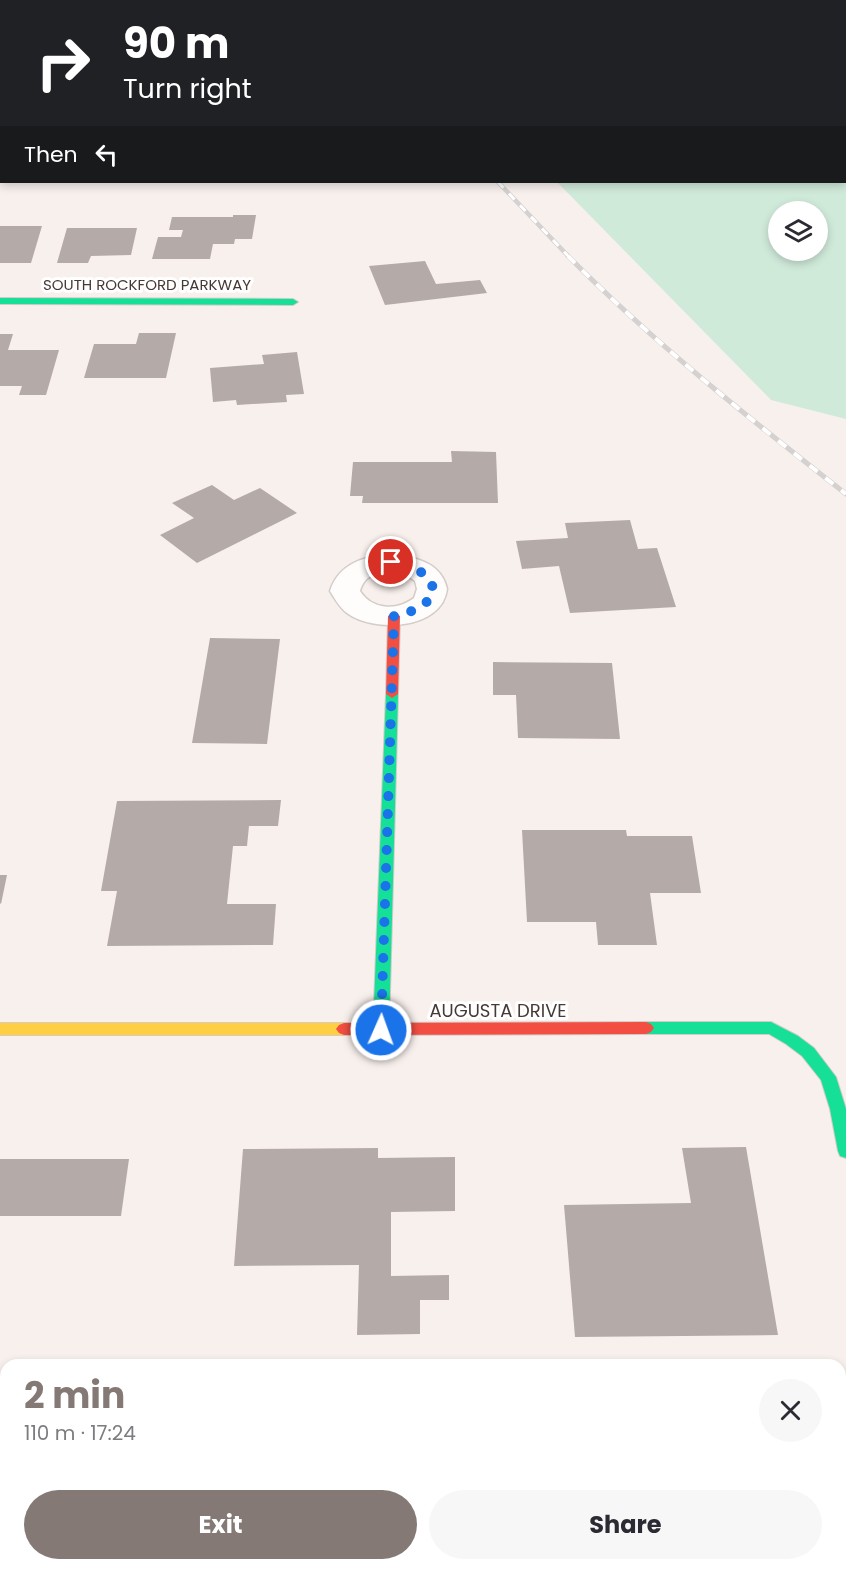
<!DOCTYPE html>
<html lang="en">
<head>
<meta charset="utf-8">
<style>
	:root { --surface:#fff; --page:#f7f7f7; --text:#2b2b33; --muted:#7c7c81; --accent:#857975 }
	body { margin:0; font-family:Poppins,sans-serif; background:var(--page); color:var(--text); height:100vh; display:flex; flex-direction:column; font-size:22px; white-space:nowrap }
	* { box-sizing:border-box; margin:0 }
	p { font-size:20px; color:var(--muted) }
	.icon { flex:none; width:33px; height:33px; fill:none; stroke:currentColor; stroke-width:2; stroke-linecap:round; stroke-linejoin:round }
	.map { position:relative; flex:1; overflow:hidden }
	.drawer { position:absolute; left:0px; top:1359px; width:846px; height:212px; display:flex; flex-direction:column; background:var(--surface); border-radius:18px 18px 0 0; box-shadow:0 3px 9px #0003 }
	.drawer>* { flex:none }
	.banner { position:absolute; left:0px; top:0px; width:846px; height:183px; box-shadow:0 3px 9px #0003; background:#202124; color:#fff; overflow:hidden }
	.fabs { position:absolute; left:768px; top:201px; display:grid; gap:12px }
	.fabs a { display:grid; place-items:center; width:60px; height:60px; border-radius:50%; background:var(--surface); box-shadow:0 3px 9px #0003; font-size:30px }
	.pin { position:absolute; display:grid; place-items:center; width:51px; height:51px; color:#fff; margin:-26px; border:3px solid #fff; border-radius:50%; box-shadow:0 2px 6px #0007 }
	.me { position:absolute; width:66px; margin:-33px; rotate:2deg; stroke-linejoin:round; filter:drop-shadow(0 0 4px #0008) }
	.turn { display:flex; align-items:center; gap:21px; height:126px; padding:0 24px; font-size:27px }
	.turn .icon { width:78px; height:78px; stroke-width:2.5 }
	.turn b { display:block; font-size:42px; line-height:51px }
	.then { display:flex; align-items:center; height:57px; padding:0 24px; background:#0003; gap:12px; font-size:22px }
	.round { display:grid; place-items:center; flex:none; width:63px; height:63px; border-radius:32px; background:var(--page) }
	.headline { display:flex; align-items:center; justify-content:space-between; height:102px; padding:0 24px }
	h1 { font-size:36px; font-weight:700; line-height:45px; color:var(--accent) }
	.cta { display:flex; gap:12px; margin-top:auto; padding:12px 24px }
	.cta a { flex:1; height:69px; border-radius:36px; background:var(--accent); color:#fff; font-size:24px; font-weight:700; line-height:69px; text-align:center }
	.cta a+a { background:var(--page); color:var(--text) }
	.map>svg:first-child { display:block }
</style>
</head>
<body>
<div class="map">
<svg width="846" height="1570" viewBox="0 0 846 1570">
	<rect width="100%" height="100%" fill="#f8f0ed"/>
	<path fill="#d0eada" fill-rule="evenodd" d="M845 47H846V419L771 400 557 182H844ZM778 212H818V250H778Z"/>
	<g fill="#b4aaa7">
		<polygon points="233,215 256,215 252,239 235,239 234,244 213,244 210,259 152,259 158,237 181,237 183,230 169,230 172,217 233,217"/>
		<polygon points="0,226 42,226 31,263 0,263"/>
		<polygon points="67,228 137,228 131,255 91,256 88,263 57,263"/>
		<polygon points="425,261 436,284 480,280 487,293 385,305 369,266"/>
		<polygon points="139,333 176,333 166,378 84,378 94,344 136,344"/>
		<polygon points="0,334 13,334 8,350 59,350 46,395 19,395 22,386 0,386"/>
		<polygon points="297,352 304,394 286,395 287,402 237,405 236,400 213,402 210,368 264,364 262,355"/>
		<polygon points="451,451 496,452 498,503 362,503 363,496 350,496 353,462 452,462"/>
		<polygon points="212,485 234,500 260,488 297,513 197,563 160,535 194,518 172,503"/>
		<polygon points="630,520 638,549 657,548 676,607 570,613 559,566 522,569 516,541 568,538 565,523"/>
		<polygon points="210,638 280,639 267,744 192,743"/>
		<polygon points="493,662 612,663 620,739 518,738 516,695 493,695"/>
		<polygon points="281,800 278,826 249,826 247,846 233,846 227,904 276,904 273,945 107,946 117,891 101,891 117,801"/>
		<polygon points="522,830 626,830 627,836 692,836 701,893 650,893 657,945 598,945 596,922 527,922"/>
		<polygon points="0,875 7,875 1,904 0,903"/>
		<polygon points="746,1147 778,1335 575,1337 564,1205 691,1203 682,1148"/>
		<polygon points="378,1148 378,1158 455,1157 455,1211 391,1212 391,1276 449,1275 449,1300 420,1300 420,1334 357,1335 359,1265 234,1266 243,1149"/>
		<polygon points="0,1159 129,1159 121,1216 0,1216"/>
	</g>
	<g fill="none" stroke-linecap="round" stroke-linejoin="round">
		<defs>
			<path id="street" d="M391 553C414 558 441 561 447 589 442 630 374 633 347 613 340 608 335 599 330 591 339 563 364 557 391 553ZM391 571 405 574 415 581 417 589 414 598C397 611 372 610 360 591 364 576 376 572 391 571Z"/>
			<g id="fast">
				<polygon points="0,298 293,299 298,302 293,305 0,304"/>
				<polygon points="392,690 398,694 389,1030 386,1034 381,1036 376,1034 373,1030 386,694"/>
				<polygon points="646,1022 771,1022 798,1036 814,1048 836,1077 846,1109 846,1158 840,1156 838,1151 830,1109 821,1080 802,1056 786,1044 769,1034 646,1034 641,1032 638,1028 641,1024"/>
			</g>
			<polygon id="slow" points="0,1023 344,1023 349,1025 352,1029 349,1033 344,1035 0,1035"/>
			<g id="jam">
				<polygon points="394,612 400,616 398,694 392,698 386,694 388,616"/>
				<polygon points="646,1022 651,1024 654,1028 651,1032 646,1034 344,1035 339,1033 336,1029 339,1025 344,1023"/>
			</g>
		</defs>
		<use href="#street" stroke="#d5cbc8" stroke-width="3"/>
		<use href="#fast" stroke="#d5cbc8" stroke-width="2"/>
		<use href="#slow" stroke="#d5cbc8" stroke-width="2"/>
		<use href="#jam" stroke="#d5cbc8" stroke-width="2"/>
		<use href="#street" fill="#fefdfc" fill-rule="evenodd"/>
		<use href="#fast" fill="#16e098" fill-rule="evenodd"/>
		<use href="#slow" fill="#ffcf43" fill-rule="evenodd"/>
		<use href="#jam" fill="#f24e42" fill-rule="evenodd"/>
		<defs>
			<polyline id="rail-far1" points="498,182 570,258"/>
			<path id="rail" d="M568 256C654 343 750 419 846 494"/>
		</defs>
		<use href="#rail-far1" stroke="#d4d1d0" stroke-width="4.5"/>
		<use href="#rail" stroke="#d4d1d0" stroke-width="5"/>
		<use href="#rail-far1" stroke="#fff" stroke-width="3" stroke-dasharray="8" stroke-linecap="butt"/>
		<use href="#rail" stroke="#fff" stroke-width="4" stroke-dasharray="10" stroke-linecap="butt"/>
	</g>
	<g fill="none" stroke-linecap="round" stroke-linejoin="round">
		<path stroke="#1a73e8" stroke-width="10" stroke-dasharray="0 18" d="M381 1030 394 616C448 606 444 570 391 562"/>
	</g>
	<g text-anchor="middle" stroke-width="6" stroke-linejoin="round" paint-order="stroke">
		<g font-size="15" fill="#473935" stroke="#fff">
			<text x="147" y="290">SOUTH ROCKFORD PARKWAY</text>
		</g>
		<g font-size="18" fill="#473935" stroke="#fff">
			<text x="498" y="1017">AUGUSTA DRIVE</text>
		</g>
	</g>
</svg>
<div class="fabs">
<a><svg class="icon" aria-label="layers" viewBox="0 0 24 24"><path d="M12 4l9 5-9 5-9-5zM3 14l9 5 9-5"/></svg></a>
</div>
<div class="pin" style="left:391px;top:562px;background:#d93025"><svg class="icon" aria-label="arrive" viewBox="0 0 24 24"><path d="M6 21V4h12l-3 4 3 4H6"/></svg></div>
<svg class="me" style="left:381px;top:1030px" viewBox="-20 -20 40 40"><circle r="17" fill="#1a73e8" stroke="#fff" stroke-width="3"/><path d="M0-11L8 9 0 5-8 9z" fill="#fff"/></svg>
<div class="banner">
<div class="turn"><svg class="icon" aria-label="right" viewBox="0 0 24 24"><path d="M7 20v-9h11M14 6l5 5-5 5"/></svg><div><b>90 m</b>Turn right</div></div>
<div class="then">Then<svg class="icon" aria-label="left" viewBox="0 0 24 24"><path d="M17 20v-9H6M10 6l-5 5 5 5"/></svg></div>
</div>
<section class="drawer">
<div class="headline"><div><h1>2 min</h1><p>110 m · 17:24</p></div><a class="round"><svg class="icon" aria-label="close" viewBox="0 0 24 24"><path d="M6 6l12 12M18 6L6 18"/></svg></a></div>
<div class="cta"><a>Exit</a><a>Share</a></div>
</section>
</div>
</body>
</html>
